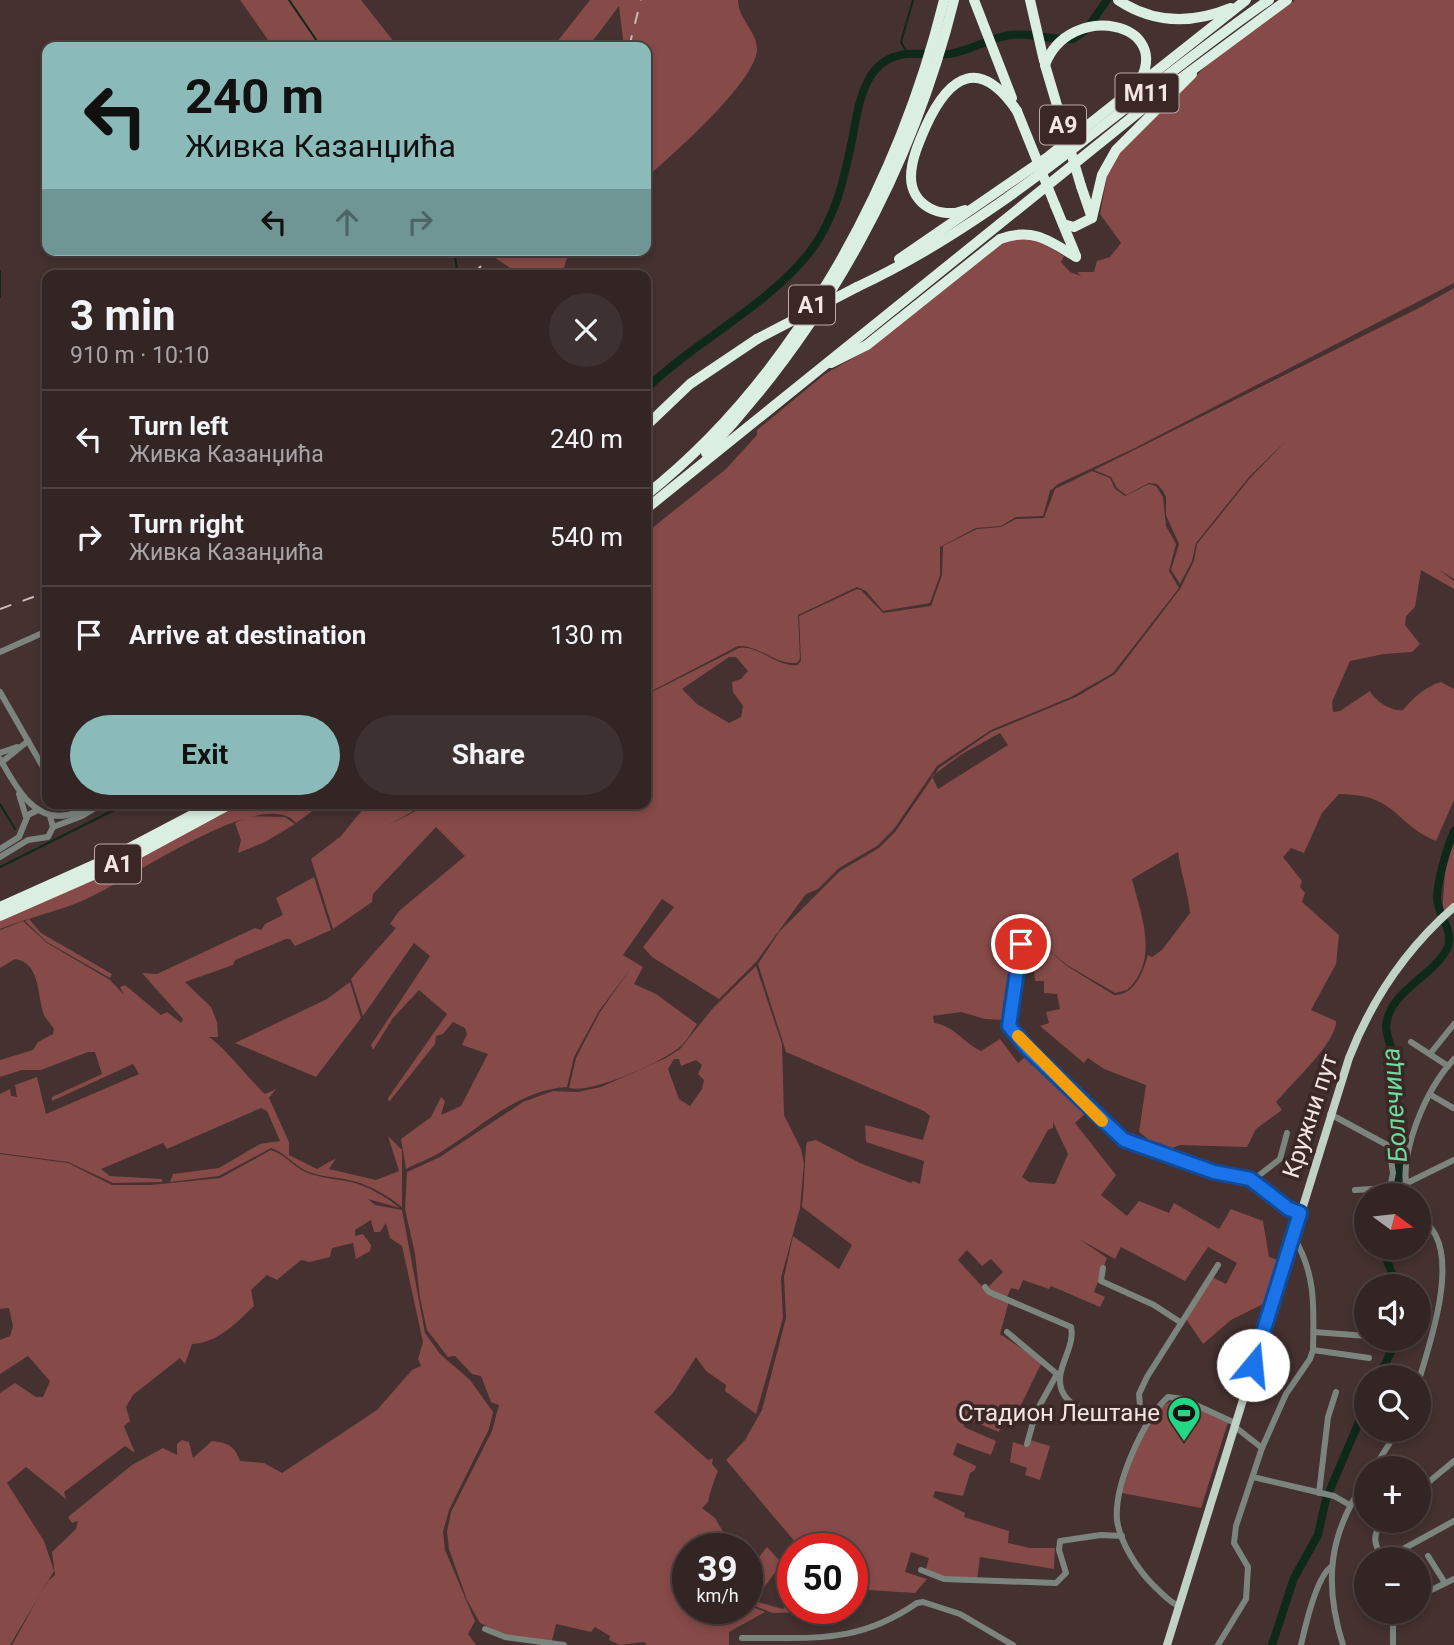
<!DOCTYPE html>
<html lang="en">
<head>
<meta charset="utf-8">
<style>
	:root { --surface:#332524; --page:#3e3131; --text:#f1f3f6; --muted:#a9a5a6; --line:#4e4241; --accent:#8bbbb9 }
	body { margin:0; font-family:Roboto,sans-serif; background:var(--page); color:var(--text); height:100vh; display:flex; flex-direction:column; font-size:26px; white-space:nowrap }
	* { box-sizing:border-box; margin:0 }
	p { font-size:23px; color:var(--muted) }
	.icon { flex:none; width:38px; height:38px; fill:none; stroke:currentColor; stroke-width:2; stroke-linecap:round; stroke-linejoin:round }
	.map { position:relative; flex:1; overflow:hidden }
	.panel { position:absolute; left:42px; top:270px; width:609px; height:539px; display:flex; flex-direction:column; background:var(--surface); border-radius:14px; box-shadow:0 4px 10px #0003,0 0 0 2px var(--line) }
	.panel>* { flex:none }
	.top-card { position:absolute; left:42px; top:42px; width:609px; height:214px; border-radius:14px; box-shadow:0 4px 10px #0003,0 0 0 2px var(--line); background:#8bbbb9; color:#111; overflow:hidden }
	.needle { width:46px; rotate:105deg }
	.buttons { position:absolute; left:1354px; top:1183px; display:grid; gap:14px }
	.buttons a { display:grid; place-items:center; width:77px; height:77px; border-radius:50%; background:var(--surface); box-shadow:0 4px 10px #0003,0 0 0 2px var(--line); font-size:35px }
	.speed { position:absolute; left:672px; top:1533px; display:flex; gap:14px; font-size:35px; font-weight:700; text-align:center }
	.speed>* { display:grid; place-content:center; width:91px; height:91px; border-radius:50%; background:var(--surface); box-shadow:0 4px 10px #0003,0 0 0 2px var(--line); line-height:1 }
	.speed small { font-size:18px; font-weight:400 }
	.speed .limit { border:10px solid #d22; background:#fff; color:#111 }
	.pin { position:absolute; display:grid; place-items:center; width:60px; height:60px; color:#fff; margin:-30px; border:4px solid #fff; border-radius:50%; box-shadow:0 2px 7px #0007 }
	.me { position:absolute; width:77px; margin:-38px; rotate:17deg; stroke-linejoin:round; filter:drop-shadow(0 0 5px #0008) }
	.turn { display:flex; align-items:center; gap:24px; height:147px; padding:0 28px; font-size:32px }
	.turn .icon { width:91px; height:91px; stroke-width:2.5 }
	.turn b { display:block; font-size:49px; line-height:60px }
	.lanes { display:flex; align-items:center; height:66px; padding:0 28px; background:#0003; justify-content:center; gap:35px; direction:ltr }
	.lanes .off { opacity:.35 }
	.round { display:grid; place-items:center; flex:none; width:74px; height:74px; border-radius:37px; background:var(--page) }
	.summary { display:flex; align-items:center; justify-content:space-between; height:119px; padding:0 28px }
	h1 { font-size:42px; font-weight:700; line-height:52px }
	.button { display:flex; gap:14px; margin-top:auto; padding:14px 28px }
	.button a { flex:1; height:80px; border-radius:42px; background:var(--accent); color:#111; font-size:28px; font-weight:700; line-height:80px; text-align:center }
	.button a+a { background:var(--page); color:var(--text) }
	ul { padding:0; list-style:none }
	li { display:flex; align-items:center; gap:21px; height:98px; padding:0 28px; border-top:2px solid var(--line) }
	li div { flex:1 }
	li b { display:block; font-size:26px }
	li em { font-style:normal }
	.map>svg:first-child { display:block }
</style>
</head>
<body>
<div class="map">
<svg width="1454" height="1645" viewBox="0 0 1454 1645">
	<rect width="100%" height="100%" fill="#443130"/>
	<g fill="#864a48" fill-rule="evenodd">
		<polygon points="240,0 361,0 398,47 273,47"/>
		<path d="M590 0H738C738 19 757 31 757 49 757 81 671 156 646 178V47H624L619 6 588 47H553Z"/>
		<path d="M1295 0H1454V283L1133 449 1058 484 1050 491 1043 516 1016 517 1001 526 976 528 940 547V575L930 603 883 611 866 591 857 587 798 615 800 659 797 663C774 665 760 645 738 646L646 694V533L726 469 757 435V430L825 374 862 353 991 248 1014 238 1031 236 1064 256 1061 262 1070 272 1081 276 1077 272H1094L1097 261 1110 257 1121 243 1100 214 1109 165 1145 123 1218 55Z"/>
		<polygon points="483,250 570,250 564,267 569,275 521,275"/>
		<path d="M1454 288V579L1438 569 1454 581V589L1421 570 1415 607 1406 616 1405 625 1420 644 1412 652 1384 654 1350 661 1332 702 1333 712 1340 711 1370 691C1375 701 1392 712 1403 710 1413 698 1426 686 1441 682L1454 689V800L1436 841C1392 822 1398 795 1339 794L1322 813 1304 853 1291 848 1283 857 1302 881 1300 887 1305 893 1302 902 1339 935 1336 964 1311 1010 1336 1021C1337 1042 1291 1084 1276 1102L1282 1110 1256 1129 1247 1147 1180 1145 1162 1152 1144 1148 1147 1138 1139 1132 1146 1085 1104 1069 1088 1058 1084 1063 1040 1026 1049 1023 1046 1012 1060 1009 1057 994 1044 993V981H1035L1034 971 1018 970 1022 945 1034 937 1022 940 1007 1020 985 1019 961 1012 933 1016 934 1023C955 1026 962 1042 981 1051L1000 1039 1018 1063 1030 1053 1089 1110 1075 1123 1116 1175 1101 1195 1127 1216 1139 1201 1169 1213 1174 1203 1219 1229 1231 1209 1263 1221 1269 1257 1281 1261 1268 1305 1263 1304 1231 1320 1203 1344 1186 1319 1212 1277 1226 1284 1237 1263 1208 1247 1185 1281 1121 1247 1115 1259 1079 1239 1107 1258 1094 1292 1105 1297 1100 1307 1051 1286 1049 1289 1023 1280 1019 1290 1011 1288 1007 1297 990 1290 989 1286 1003 1272 991 1259 982 1266 967 1250 958 1260 988 1293 1009 1301 1000 1334 1042 1362 1015 1417 1005 1413 999 1432 967 1419 963 1421 964 1427 996 1441 991 1455 957 1443 953 1455 976 1466 975 1470 970 1473 963 1496 935 1491 933 1497 965 1513 964 1517 1009 1531 1008 1543 1030 1548H1055L1054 1569 980 1557 977 1580 944 1578 925 1572 929 1558 911 1552 905 1572 927 1579 915 1593 852 1589V1549H801L726 1460 745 1440 762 1410 786 1318 784 1277 793 1236 839 1269 852 1245 802 1207C804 1195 805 1147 807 1142L816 1140 860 1163 911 1183 913 1181 920 1184 924 1161 866 1142 865 1125 923 1140 930 1116 924 1111 786 1052 758 964 779 932 840 871 879 848 895 832 939 768 991 732 1076 697 1115 674 1180 589 1194 561 1197 544 1251 477 1287 440 1250 476 1196 543 1192 561 1180 584 1171 570 1179 544 1166 515V497L1163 491 1157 484 1149 483 1126 495 1117 488 1111 477 1094 470 1419 308ZM1000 733 1008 745 938 789 932 776 962 754ZM1178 852C1181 874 1188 891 1190 913L1162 950 1152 957 1148 955C1143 972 1135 995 1114 995L1067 966 1036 939 1067 965 1115 993 1127 990C1160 960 1141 915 1132 879ZM1053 1122 1068 1154 1055 1184 1029 1182 1022 1177 1048 1130 1053 1128Z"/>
		<path d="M1092 471 1110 478 1115 489 1125 496 1149 484 1156 486 1163 497 1166 526 1176 544 1169 571 1179 588 1113 673 1071 697 991 730 937 766 894 829 877 846 839 868 818 889 806 894 756 962 719 999 652 957 643 947 674 907 662 899 623 955 643 967 634 984 656 994 697 1024C692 1032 687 1040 681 1046 663 1062 592 1094 569 1088L576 1058 600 1012 631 968 599 1011 574 1057 567 1087C517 1090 482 1127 441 1152 430 1159 417 1163 406 1169L401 1139 431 1117 441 1097 445 1101 441 1115 461 1106 488 1054 462 1045 467 1034 465 1028 453 1022 443 1034 436 1036 435 1044 389 1102 388 1098 447 1014 419 990 393 1018 373 1050 371 1045 430 956 414 943 363 1016 351 979 396 928 390 924 399 911 465 856 436 827 373 894 372 902 333 929 311 859 341 836 368 803H427L387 826 431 803H646V695L739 648C760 645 775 667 798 665L801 660 799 616 857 589 861 590 883 613 931 606 942 575 943 546 977 529 1001 527 1016 519 1044 518 1055 489ZM729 657H736L748 671 741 679 732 682 733 692 743 706 741 717 729 723 697 704 682 689Z"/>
		<path d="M241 803H315L318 807 296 823C263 783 121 886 82 901 55 912 27 918 0 929V921L131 863Z"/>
		<polygon points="249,816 285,817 295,824 265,842 238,853 241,840 235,823"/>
		<polygon points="1454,844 1454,903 1442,913 1446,860"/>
		<path d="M314 877 331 930 295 946 290 939H286L235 960 233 965 185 982 211 1007 217 1022 218 1037H208C217 1039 252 1082 265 1094L276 1089 269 1098 289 1142V1155L317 1169 336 1158 329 1169 376 1180 399 1171 388 1136 402 1150V1207C388 1196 370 1185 353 1181 338 1177 322 1177 309 1172 294 1166 286 1153 271 1148L219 1176 170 1182 173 1174 219 1168 260 1144 280 1141 267 1111 261 1108 167 1149 163 1143 101 1169 110 1176 162 1179V1182L113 1183 68 1162 0 1153V1094L10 1089 11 1096 17 1097 15 1085 37 1077 46 1114 139 1074 133 1064 52 1101V1097L102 1074 95 1052H88L41 1070H22L0 1077V1060L33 1050 38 1042 53 1034 54 1029C51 1024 46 1019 44 1015 37 996 41 963 15 959L0 968V930L23 921 47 943 110 980 124 995 120 987 125 985 161 1015 167 1012 181 1023 183 1019 142 973 157 974 255 928 261 930 265 924 283 915 276 898Z"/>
		<polygon points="29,919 41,933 112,974 110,978 47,942 25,921"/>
		<path d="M756 966 782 1044 784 1115 801 1149 804 1163 800 1208 781 1278 783 1318 756 1414 725 1391 726 1385 706 1371 696 1357 673 1393 654 1412 708 1460 713 1458 712 1464 718 1471C713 1482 710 1493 708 1502L702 1508 715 1518 733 1549H688V1608H747V1605L765 1612 729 1632V1645H647L644 1642 620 1645 609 1640 610 1636 595 1627 591 1632 556 1624 552 1641 505 1635 480 1623 467 1600 449 1549 447 1532 451 1512 492 1431 499 1405 491 1402 481 1376 472 1374 455 1356 448 1357 427 1330 420 1298 415 1254 405 1209 407 1172 440 1157 523 1102 553 1091 578 1092 601 1087 666 1058 680 1049 713 1008ZM674 1059H679L681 1066 696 1060 702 1065 698 1074 704 1080 702 1089 690 1106 679 1099 668 1069Z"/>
		<polygon points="350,982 361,1018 316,1077 235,1043 327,999"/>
		<path d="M271 1150C285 1154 293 1167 308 1173 321 1178 337 1179 351 1182 368 1186 386 1197 400 1208L368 1199 375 1205 402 1210 425 1333 440 1354 470 1380 493 1412 489 1429 449 1510 443 1532 445 1550 475 1621 468 1634 476 1645H12L47 1582 55 1575 52 1552 76 1529 78 1521 72 1523 68 1517 132 1465 163 1448 177 1455V1444L182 1440 189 1442 193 1458 212 1441C228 1443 235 1446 240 1461L264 1463 282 1473 377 1410 412 1370 421 1366 418 1359 423 1342 402 1246 390 1238 386 1223 380 1232H374L371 1220 355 1230V1236L363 1234 371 1245 370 1251 356 1259 353 1243 332 1248 330 1257 310 1262 301 1260 277 1280 267 1275 251 1290 254 1306C236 1323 218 1343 192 1344L185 1364 180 1358 133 1395 126 1407 130 1421 124 1426 135 1453 125 1446 64 1492 66 1499 26 1467 7 1483 44 1541 54 1571 10 1645H0V1393L15 1383 36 1397H43L50 1381 28 1356 0 1374V1340L10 1336 13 1326 9 1308 0 1309V1154L68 1163 112 1185H151L220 1178Z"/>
		<path d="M1171 1401 1220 1416 1228 1422 1201 1508 1122 1493C1131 1463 1142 1417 1171 1401Z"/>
		<polygon points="1030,1440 1050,1446 1040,1480 1025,1475 1027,1468 1010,1462 1013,1442 1029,1447"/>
		<polygon points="767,1547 782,1563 754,1601 783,1609 793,1597 793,1608 827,1608 828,1612 773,1613 747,1603 747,1572"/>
	</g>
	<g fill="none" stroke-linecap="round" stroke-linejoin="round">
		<g stroke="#0e2819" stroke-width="2">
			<polyline points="289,0 321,47"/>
			<polyline points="908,54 901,42 913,0"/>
			<polyline points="454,250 458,275"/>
			<polyline points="0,271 0,297"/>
			<polyline points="0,804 15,829"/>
			<polyline points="0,867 128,803"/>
		</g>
		<g stroke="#0e2819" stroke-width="8">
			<path d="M646 389C696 340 770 305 812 249 836 216 844 179 852 140 859 105 863 59 906 54 920 53 935 55 949 54 970 51 988 38 1010 35 1031 32 1051 41 1073 39L1086 30 1107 0"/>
			<path d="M1394 1195C1405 1164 1396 1092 1393 1057 1392 1047 1386 1036 1386 1026 1390 989 1433 978 1448 947 1454 929 1437 915 1437 897 1438 879 1447 847 1454 831"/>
			<polyline points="1382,1248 1397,1286"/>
			<polyline points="1379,1377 1397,1339"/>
			<polyline points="1272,1645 1294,1578 1318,1535 1326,1499 1367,1403"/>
		</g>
		<g stroke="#7c847e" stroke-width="6">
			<polyline points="0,652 47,631"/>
			<polyline points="0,692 47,774"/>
			<polyline points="0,753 17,747"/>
			<path d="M0 759C15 785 33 822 67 815 78 813 88 806 99 805"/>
			<polyline points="2,762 28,741"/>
			<polyline points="19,794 26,817"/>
			<polyline points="53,827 82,816 98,806"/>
			<polyline points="0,849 19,837 28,815 38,810"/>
			<polyline points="0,857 28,840 48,837 53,827 50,816"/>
			<polyline points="1026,939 1021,944 1015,997 1008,1019 1028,1050 1124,1140 1214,1172 1250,1179 1289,1209 1300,1213"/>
			<polyline points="1411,1042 1448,1066"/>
			<polyline points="1430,1054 1454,1024"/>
			<polyline points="1431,1095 1453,1108"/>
			<polyline points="1330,1114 1389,1146 1393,1173 1390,1188 1355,1190"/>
			<polyline points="1253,1180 1280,1159 1287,1133"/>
			<polyline points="1405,1184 1454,1160"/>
			<path d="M1408 1195C1397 1155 1426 1089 1454 1059"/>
			<path d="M1419 1214C1425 1221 1432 1228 1436 1236 1454 1272 1430 1343 1419 1380"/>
			<polyline points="1103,1268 1101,1281 1154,1305 1180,1322"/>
			<path d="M985 1287 989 1292 1071 1327C1076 1348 1053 1370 1062 1391 1073 1416 1120 1423 1140 1406"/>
			<polyline points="1007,1332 1057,1374"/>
			<polyline points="1314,1332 1367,1336"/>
			<polyline points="1313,1350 1369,1358"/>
			<polyline points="1153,1414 1140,1406 1139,1394 1147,1377 1218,1265"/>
			<polyline points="1234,1426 1262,1448"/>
			<polyline points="1027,1444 1036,1412 1057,1374 1060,1378"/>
			<polyline points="1374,1468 1398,1430"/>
			<polyline points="1253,1477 1334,1496 1348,1504"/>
			<polyline points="1419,1490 1454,1461"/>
			<polyline points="1319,1493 1328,1417 1336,1392"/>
			<polyline points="1428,1556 1445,1583"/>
			<path d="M1383 1559C1374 1545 1371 1534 1384 1521"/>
			<polyline points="1385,1559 1454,1521"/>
			<polyline points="921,1570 944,1579 1056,1583 1066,1573 1059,1550 1060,1541 1101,1535 1122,1536"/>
			<polyline points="1419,1596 1454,1579"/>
			<path d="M1179 1606C1169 1602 1162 1593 1154 1586 1138 1570 1120 1543 1117 1520 1114 1485 1143 1420 1168 1397L1183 1399 1235 1423"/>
			<polyline points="485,1629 505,1637 564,1645"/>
			<path d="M742 1638C813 1637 856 1645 917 1603L923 1602 960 1614 1013 1645"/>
			<path d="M1218 1645 1246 1599 1248 1567 1234 1543 1236 1526 1262 1448 1286 1394 1310 1359 1313 1350C1314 1307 1316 1273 1293 1236"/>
			<path d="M1301 1645C1305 1627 1316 1577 1331 1567"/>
			<path d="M1343 1645C1323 1582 1329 1532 1367 1479"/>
			<polyline points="1393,1645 1393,1612"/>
		</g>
		<path stroke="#c0d1c6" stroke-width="8" d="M1167 1645 1349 1058C1372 999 1407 948 1454 907"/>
		<g stroke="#daefe2" stroke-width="10">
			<polyline points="974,0 1012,98"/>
			<polyline points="1030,0 1044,61"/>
			<path d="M1118 0C1154 24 1192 24 1231 8"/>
			<path d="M1045 65C1069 0 1176 22 1138 84"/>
			<polyline points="1081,186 1092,218"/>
			<polyline points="1055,205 1076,256"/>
			<path d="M965 210C941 220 911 205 911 177 911 160 919 142 926 126 950 74 980 57 1017 111"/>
			<polyline points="1063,224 1074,227 1092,218 1102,175 1116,150 1192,74"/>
			<polyline points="899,259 1049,156 1246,0"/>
			<path d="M857 287C1011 215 1131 95 1269 0"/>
			<path d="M831 363 867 345 1000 239C1032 227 1049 240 1076 257"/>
			<polyline points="646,426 690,384 757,339"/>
			<path d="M706 453C826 326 912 170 954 0"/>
			<path d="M646 495C795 377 899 183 944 0"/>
			<polyline points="646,509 1172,85 1287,0"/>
			<polyline points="0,907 118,854 215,803"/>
			<polyline points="0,916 123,862 232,803"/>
		</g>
		<g stroke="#c9bbba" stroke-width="2" stroke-dasharray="12 12" stroke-linecap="butt">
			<polyline points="629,47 641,0"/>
			<polyline points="473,275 495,250"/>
			<polyline points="0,609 47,592"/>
		</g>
		<g stroke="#daefe2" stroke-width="10">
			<polyline points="1045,65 1081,186"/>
			<polyline points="1017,111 1055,205"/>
			<polyline points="757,339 857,287"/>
		</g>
	</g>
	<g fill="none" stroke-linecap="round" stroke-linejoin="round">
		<defs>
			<polyline id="route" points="1021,944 1009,1026 1028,1049 1124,1140 1214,1172 1250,1179 1289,1209 1300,1213 1253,1365"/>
		</defs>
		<use href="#route" stroke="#114b97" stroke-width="18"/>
		<use href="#route" stroke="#1a73e8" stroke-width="12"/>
		<polyline stroke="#f59e0b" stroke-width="12" points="1018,1036 1102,1121"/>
	</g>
	<defs>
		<symbol id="stadium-pin" viewBox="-11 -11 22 30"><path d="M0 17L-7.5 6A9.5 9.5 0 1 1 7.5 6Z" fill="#21d887" stroke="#3a2726"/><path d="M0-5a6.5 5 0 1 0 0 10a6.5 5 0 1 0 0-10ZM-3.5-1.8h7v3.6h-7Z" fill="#111"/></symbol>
	</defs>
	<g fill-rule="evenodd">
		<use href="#stadium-pin" x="1165" y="1394" width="38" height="52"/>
	</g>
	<g text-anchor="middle" stroke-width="7" stroke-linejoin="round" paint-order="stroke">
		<g fill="#3a2726" stroke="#bbacab" stroke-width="2">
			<rect x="1115.5" y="73.5" width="63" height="39" rx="5"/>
			<rect x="1040" y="105.5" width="46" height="39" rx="5"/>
			<rect x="789" y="285.5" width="46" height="39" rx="5"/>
			<rect x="95" y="844.5" width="46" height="39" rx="5"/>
		</g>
		<g font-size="23" font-weight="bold" fill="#f2e5e4">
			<text x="1147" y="101">M11</text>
			<text x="1063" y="133">A9</text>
			<text x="812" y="313">A1</text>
			<text x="118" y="872">A1</text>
		</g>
		<g font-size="24" fill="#f2e5e4" stroke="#3a2726">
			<text transform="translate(1310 1116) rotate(-72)" y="8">Кружни пут</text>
		</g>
		<g font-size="24" fill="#f2e5e4" stroke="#3a2726" text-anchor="end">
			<text x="1160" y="1421">Стадион Лештане</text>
		</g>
		<g font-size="26" font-style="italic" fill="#6bdc9d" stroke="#3a2726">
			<text transform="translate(1394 1105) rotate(-94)" y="9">Болечица</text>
		</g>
	</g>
</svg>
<div class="buttons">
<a><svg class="needle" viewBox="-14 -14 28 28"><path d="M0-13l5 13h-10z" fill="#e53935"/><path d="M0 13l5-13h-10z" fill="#a9a5a6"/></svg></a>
<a><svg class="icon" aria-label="sound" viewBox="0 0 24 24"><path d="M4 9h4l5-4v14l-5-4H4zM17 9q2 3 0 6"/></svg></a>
<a><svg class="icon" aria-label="search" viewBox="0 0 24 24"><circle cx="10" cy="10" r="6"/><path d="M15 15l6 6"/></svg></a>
<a>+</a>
<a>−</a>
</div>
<div class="speed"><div>39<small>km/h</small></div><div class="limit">50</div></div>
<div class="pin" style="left:1021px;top:944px;background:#d93025"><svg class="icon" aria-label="arrive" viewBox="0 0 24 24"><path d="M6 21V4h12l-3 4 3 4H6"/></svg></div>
<svg class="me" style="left:1253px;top:1365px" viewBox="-20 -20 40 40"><circle r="19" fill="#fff"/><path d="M0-13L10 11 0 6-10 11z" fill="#1a73e8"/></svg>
<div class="top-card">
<div class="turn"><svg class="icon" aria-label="left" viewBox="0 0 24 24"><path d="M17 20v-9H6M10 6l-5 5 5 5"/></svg><div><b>240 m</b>Живка Казанџића</div></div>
<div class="lanes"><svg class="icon" aria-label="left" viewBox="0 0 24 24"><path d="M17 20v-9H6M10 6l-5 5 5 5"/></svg><svg class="icon off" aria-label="ahead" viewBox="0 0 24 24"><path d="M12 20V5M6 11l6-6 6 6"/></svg><svg class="icon off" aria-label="right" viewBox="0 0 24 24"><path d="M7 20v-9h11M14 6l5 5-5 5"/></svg></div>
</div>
<section class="panel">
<div class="summary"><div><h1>3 min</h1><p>910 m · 10:10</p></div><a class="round"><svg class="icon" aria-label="close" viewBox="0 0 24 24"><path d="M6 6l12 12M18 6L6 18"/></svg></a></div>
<ul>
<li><svg class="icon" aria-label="left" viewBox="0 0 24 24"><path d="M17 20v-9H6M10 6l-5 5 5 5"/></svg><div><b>Turn left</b><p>Живка Казанџића</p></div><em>240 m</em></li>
<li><svg class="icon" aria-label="right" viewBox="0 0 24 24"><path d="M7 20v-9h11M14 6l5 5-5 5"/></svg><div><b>Turn right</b><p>Живка Казанџића</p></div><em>540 m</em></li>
<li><svg class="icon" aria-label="arrive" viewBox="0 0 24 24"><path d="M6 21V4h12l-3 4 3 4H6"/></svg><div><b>Arrive at destination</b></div><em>130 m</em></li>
</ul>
<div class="button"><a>Exit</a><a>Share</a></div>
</section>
</div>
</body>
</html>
